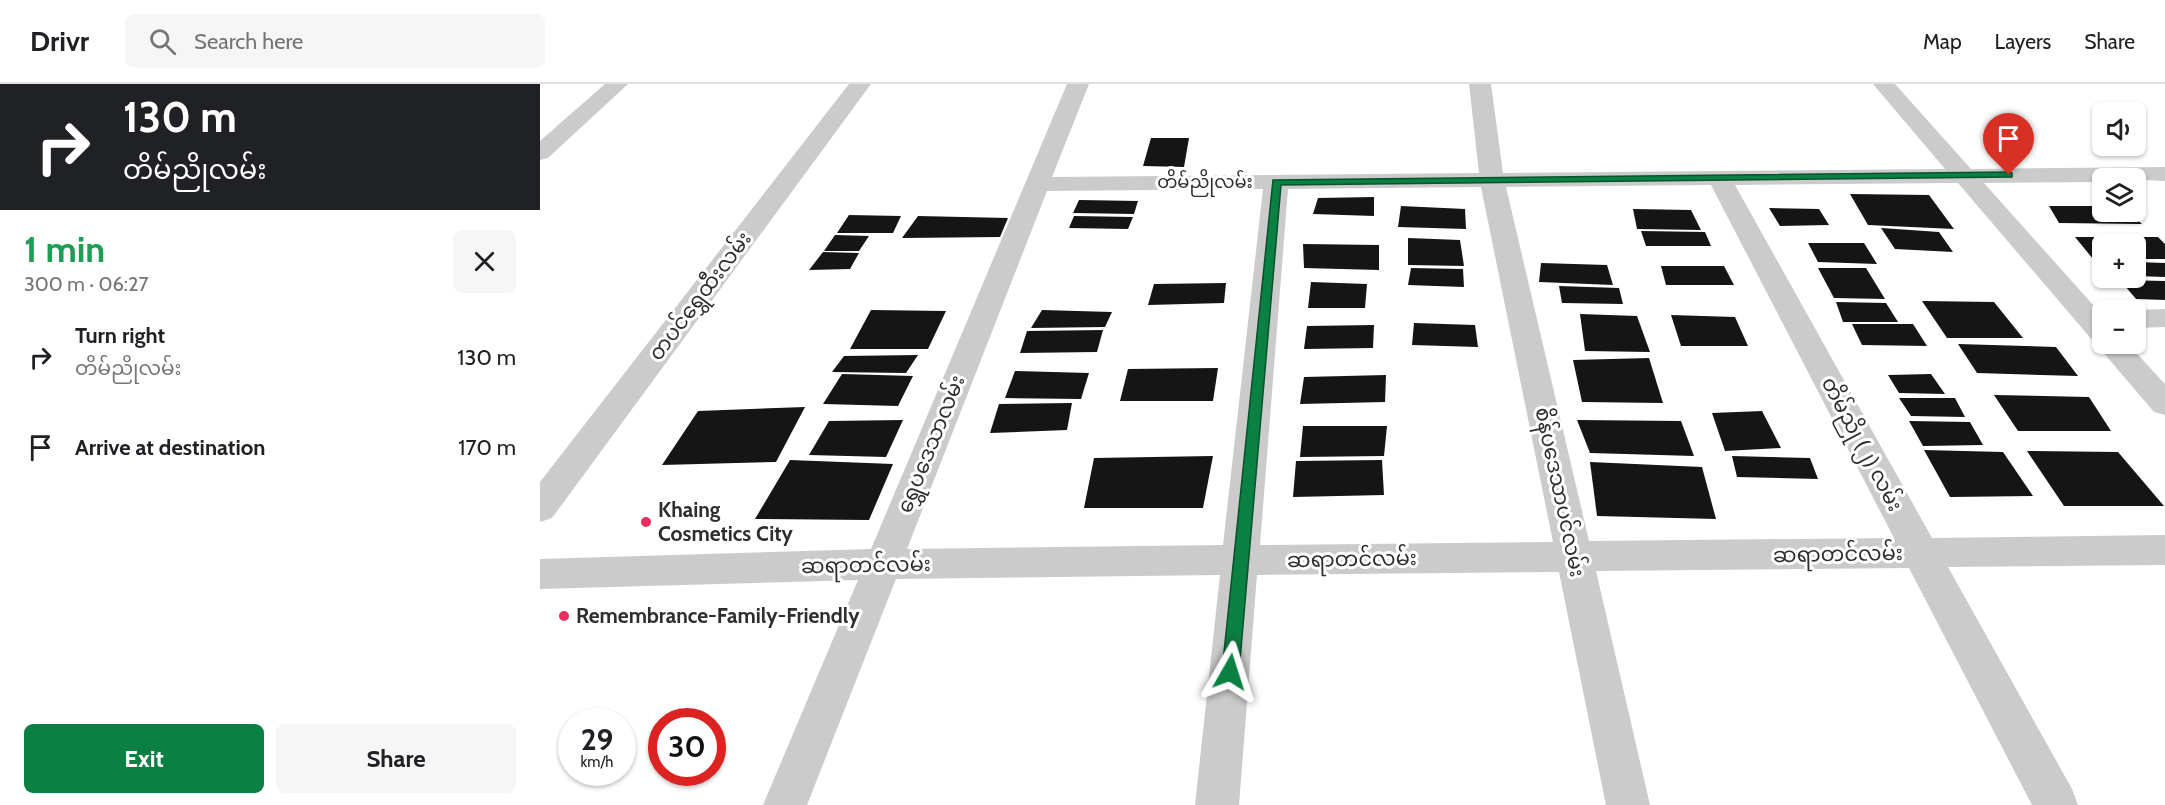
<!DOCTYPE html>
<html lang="en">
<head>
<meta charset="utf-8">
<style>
	:root { --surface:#fff; --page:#f6f6f6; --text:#202124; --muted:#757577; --line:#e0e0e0; --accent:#0b8043 }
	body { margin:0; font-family:Cabin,"Noto Sans Myanmar",sans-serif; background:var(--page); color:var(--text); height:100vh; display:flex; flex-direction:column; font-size:22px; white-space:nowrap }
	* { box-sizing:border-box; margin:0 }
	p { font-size:20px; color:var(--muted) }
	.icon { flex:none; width:33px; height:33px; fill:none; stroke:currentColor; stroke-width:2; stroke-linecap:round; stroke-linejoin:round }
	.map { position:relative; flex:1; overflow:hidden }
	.sheet { display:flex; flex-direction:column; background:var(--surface); width:540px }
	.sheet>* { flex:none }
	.top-card { background:#202124; color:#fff; overflow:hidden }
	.controls { position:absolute; left:1552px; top:18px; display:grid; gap:12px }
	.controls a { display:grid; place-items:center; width:54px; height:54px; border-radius:9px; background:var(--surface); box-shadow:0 2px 4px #0004; font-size:30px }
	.speed { position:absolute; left:18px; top:624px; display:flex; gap:12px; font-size:30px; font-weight:700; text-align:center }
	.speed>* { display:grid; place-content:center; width:78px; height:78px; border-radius:50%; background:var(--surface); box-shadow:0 2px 4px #0004; line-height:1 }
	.speed small { font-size:15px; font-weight:400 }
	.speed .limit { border:9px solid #d22; background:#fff; color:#111 }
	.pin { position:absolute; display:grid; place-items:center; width:51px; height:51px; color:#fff; margin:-62px -26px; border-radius:50% 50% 50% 0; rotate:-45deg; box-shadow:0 0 6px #0007 }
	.pin .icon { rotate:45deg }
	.me { position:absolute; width:66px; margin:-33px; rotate:6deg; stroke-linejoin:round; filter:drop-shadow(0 0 4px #0008) }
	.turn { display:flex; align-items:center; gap:21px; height:126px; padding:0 24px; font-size:27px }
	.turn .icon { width:78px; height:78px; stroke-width:2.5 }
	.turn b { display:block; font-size:42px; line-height:51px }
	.round { display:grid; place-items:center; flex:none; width:63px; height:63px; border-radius:9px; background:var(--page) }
	.summary { display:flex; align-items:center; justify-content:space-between; height:102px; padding:0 24px }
	h1 { font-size:36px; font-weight:700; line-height:45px; color:#1e9e55 }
	.button { display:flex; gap:12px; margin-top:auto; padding:12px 24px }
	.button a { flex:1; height:69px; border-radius:9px; background:var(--accent); color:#fff; font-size:24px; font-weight:700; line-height:69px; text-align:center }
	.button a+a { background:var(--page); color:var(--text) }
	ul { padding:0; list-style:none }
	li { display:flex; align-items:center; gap:18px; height:90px; padding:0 24px }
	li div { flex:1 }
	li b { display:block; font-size:22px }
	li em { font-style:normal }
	header { display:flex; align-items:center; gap:36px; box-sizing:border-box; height:84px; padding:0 30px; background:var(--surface); border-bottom:2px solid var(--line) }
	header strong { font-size:28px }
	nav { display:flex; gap:33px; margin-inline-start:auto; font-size:21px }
	.search { width:420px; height:54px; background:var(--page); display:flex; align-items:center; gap:15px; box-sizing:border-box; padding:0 21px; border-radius:9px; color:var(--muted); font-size:22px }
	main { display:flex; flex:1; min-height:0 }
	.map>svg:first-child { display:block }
</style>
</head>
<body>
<header>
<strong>Drivr</strong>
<div class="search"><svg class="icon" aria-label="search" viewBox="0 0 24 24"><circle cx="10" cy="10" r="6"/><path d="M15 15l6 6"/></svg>Search here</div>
<nav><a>Map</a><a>Layers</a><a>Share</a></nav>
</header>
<main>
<section class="sheet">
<div class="top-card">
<div class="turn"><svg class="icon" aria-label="right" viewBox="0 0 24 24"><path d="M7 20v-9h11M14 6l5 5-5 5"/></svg><div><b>130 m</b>တိမ်ညိုလမ်း</div></div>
</div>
<div class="summary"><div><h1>1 min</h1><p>300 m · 06:27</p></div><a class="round"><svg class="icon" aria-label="close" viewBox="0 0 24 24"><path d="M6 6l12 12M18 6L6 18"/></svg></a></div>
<ul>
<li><svg class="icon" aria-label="right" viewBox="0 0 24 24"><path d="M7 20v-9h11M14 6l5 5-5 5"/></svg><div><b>Turn right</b><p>တိမ်ညိုလမ်း</p></div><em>130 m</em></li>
<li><svg class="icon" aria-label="arrive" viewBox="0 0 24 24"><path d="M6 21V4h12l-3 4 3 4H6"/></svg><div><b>Arrive at destination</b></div><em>170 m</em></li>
</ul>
<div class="button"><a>Exit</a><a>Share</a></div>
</section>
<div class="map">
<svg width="1625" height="721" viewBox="0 0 1625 721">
	<rect width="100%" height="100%" fill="#fff"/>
	<g fill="#151515">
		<polygon points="611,54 649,54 644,83 603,82"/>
		<polygon points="1310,110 1389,111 1414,145 1328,141"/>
		<polygon points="834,113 834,132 773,130 778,114"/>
		<polygon points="539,116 598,117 594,130 533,129"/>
		<polygon points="861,122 925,125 926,145 858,143"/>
		<polygon points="1509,122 1563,122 1563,128 1588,128 1602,140 1519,139"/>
		<polygon points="1229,124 1279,125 1289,141 1240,142"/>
		<polygon points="1093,125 1151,126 1161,146 1097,145"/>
		<polygon points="309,131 361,132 353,149 297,149"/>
		<polygon points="378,132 468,134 460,153 362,154"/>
		<polygon points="534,132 593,133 588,145 529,144"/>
		<polygon points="1341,144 1399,148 1413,168 1355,165"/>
		<polygon points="1101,147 1165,148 1171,162 1106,162"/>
		<polygon points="295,151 329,152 319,167 284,167"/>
		<polygon points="1535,153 1618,153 1625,160 1625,175 1596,175 1596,160 1563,160 1563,175 1553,175"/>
		<polygon points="868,154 920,156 924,182 868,181"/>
		<polygon points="1268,159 1324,159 1337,180 1278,178"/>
		<polygon points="763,160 839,161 839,186 764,184"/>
		<polygon points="283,168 319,169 310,185 269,186"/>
		<polygon points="1596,178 1625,179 1625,193 1596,192"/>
		<polygon points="1001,179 1067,181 1073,201 999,198"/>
		<polygon points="1121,182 1184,182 1194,201 1126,201"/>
		<polygon points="871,184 923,185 924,203 868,201"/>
		<polygon points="1278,184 1326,184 1345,215 1294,214"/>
		<polygon points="1580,196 1625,197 1625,216 1596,215"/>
		<polygon points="771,198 827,200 825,224 768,224"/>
		<polygon points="686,199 684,219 608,221 614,200"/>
		<polygon points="1019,202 1079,204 1083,220 1022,219"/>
		<polygon points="1382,217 1454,218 1483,254 1407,254"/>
		<polygon points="1296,218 1346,219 1358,238 1303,238"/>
		<polygon points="331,226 406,227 388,265 310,265"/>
		<polygon points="502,226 572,228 565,243 491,244"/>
		<polygon points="1040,230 1097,232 1110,268 1045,267"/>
		<polygon points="1131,231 1195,233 1208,262 1141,262"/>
		<polygon points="874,239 935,241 938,263 872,261"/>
		<polygon points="1312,240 1373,240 1387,262 1322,261"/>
		<polygon points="834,241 833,264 764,265 767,242"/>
		<polygon points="563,246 557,268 480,269 487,247"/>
		<polygon points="1418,260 1516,263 1538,292 1437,289"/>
		<polygon points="378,271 366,289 292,288 304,272"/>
		<polygon points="1109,274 1123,319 1042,318 1033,276"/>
		<polygon points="678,284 673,317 580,317 588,285"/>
		<polygon points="475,287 549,289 541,315 465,314"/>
		<polygon points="302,290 373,292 358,322 283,320"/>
		<polygon points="1391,290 1405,310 1359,309 1348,291"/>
		<polygon points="846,291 845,318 760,320 764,293"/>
		<polygon points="1454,311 1549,313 1571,347 1478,347"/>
		<polygon points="1359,314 1415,314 1425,333 1371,332"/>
		<polygon points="532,319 527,346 450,349 459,320"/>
		<polygon points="265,323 236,378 122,381 158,327"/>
		<polygon points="1222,327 1241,364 1185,367 1172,329"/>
		<polygon points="363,336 346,373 269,371 289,337"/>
		<polygon points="1037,336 1141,337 1154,372 1050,369"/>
		<polygon points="1369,337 1430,338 1443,361 1383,362"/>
		<polygon points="763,342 847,342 844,372 760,373"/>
		<polygon points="1384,366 1463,368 1493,412 1410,413"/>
		<polygon points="1487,367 1578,368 1624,422 1524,422"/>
		<polygon points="673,372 663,424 544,424 554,374"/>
		<polygon points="1192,372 1270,374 1278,395 1197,393"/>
		<polygon points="250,376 353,380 329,436 215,435"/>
		<polygon points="842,376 844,411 753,413 756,377"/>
		<polygon points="1050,378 1162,383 1176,435 1057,432"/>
	</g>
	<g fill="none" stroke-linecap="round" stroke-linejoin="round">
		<g fill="#cbcbcb" fill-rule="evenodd">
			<polygon points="65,0 88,0 8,74 0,76 0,57"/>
			<path d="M527 0H549L512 93 939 89 929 0H951L963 89 1405 85 1333 0H1355L1431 85 1625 83V97L1563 94V98L1444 99 1563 232V260H1588L1625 300V331L1614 328 1562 267 1558 258 1553 257 1418 99 1195 101 1392 454 1625 451V481L1408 483 1532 705 1538 721H1492L1369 484 1056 487 1110 721H1066L1019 488 717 491 699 721H655L680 491 356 495 267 721H223L318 496 0 505V475L331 465ZM1171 101 1354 454 1049 457 966 103ZM941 103 1013 458 720 461 748 105ZM723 105 683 461 367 465 507 107Z"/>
			<polygon points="1625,225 1625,243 1596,244 1596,226 1593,226"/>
		</g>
		<polygon fill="#cbcbcb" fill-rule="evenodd" points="309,0 331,0 12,434 0,438 0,398"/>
	</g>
	<polygon fill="#0b8043" stroke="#07532c" stroke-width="1.5" points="1469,88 1472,89 1472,93 741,101 699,588 696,593 690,595 684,593 682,588 733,96"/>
	<g fill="#e92d5d" stroke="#fff" stroke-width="2">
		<circle cx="106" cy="438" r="6"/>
		<circle cx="24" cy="532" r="6"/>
	</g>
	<g text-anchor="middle" stroke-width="6" stroke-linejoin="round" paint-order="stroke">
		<g font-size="18" fill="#2e2e2e" stroke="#fff">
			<text x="665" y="104">တိမ်ညိုလမ်း</text>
		</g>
		<g font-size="21" fill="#2e2e2e" stroke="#fff">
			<text transform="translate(160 212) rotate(-53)" y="7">တပင်ရွှေထီးလမ်း</text>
			<text transform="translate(391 360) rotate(-68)" y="7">ရွှေပဒေသာလမ်း</text>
			<text transform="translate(1322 360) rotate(62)" y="7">တိမ်ညို (၂) လမ်း</text>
			<text transform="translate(1020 408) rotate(78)" y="7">စိန်ပဒေသာပင်လမ်း</text>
			<text transform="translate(1298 470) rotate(-1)" y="7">ဆရာတင်လမ်း</text>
			<text transform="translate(812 475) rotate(-1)" y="7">ဆရာတင်လမ်း</text>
			<text transform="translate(326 481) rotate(-1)" y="7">ဆရာတင်လမ်း</text>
		</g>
		<g font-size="21" font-weight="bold" fill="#2e2e2e" stroke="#fff" text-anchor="start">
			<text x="118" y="433">Khaing<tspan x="118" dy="24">Cosmetics City</tspan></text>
			<text x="36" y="539">Remembrance-Family-Friendly</text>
		</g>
	</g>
</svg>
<div class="controls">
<a><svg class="icon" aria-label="sound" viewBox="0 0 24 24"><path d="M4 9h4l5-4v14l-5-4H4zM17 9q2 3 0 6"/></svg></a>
<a><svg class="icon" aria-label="layers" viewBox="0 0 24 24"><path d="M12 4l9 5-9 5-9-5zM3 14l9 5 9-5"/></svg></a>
<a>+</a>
<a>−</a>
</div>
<div class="speed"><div>29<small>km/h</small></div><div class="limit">30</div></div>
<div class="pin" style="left:1469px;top:91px;background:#d93025"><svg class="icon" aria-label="arrive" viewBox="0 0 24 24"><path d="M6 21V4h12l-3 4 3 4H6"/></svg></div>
<svg class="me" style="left:690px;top:588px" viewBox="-20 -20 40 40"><path d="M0-17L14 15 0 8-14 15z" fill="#0b8043" stroke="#fff" stroke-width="4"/></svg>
</div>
</main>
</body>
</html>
